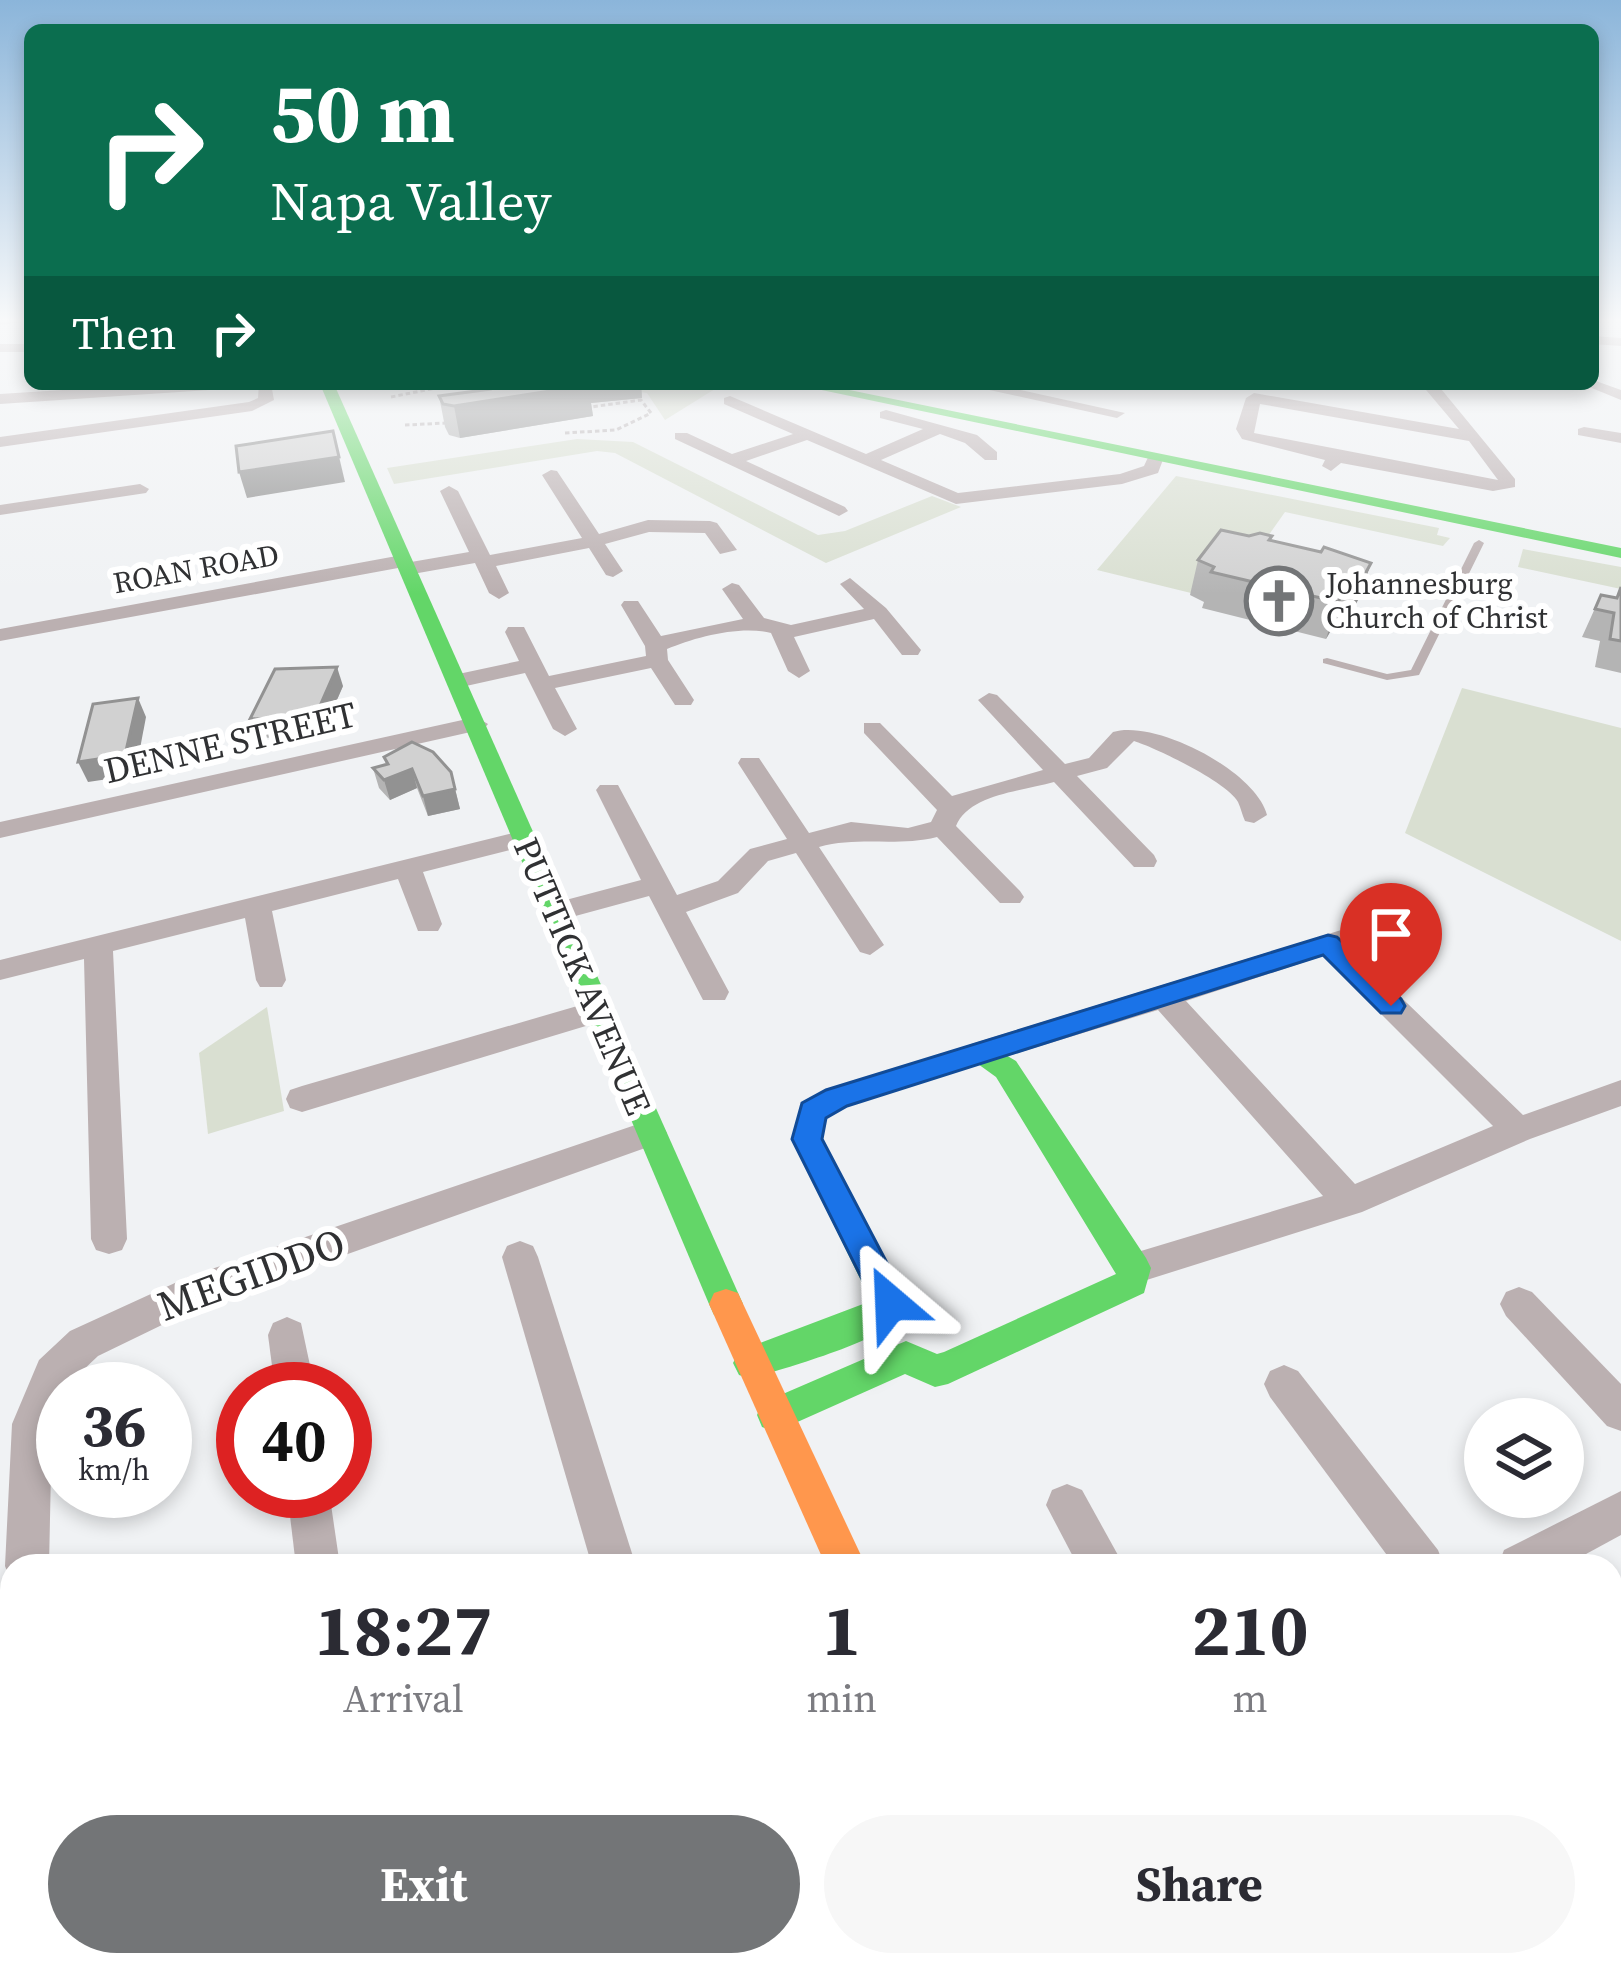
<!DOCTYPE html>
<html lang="en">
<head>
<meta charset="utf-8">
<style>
	:root { --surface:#fff; --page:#f7f7f7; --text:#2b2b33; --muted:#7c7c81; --accent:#737577 }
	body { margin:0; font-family:"Source Serif 4",serif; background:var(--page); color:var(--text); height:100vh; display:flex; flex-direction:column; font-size:45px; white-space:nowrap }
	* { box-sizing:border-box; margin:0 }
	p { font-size:39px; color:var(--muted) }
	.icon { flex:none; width:66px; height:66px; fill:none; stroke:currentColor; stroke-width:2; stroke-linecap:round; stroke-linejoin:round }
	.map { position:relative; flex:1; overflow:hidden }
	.details { position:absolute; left:0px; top:1554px; width:1623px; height:423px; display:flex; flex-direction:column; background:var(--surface); border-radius:36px 36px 0 0; box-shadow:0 6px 18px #0003 }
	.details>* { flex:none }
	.banner { position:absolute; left:24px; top:24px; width:1575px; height:366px; border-radius:18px; box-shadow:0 6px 18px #0003; background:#0b6e4f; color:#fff; overflow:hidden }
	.buttons { position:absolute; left:1464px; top:1398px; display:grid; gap:24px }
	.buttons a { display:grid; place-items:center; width:120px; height:120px; border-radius:50%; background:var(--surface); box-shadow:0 6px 18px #0003; font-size:60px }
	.speed { position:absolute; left:36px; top:1362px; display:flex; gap:24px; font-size:60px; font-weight:700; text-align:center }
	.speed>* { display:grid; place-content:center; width:156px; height:156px; border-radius:50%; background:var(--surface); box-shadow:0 6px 18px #0003; line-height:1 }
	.speed small { font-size:30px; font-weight:400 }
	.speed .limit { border:18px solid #d22; background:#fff; color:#111 }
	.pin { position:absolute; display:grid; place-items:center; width:102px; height:102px; color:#fff; margin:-123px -51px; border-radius:50% 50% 50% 0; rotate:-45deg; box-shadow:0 0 12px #0007 }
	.pin .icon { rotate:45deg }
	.me { position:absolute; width:132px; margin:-66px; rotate:334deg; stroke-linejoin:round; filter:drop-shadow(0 0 9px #0008) }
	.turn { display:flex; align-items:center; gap:42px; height:252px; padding:0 48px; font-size:54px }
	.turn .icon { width:156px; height:156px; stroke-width:2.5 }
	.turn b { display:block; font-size:84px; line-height:102px }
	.then { display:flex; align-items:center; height:114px; padding:0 48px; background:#0003; gap:24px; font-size:45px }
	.eta { display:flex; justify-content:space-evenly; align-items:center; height:204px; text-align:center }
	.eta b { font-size:72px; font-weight:700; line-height:84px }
	.button { display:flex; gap:24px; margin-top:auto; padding:24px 48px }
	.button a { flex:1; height:138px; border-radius:72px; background:var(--accent); color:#fff; font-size:48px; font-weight:700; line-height:138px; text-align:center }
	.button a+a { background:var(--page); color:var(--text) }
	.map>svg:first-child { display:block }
</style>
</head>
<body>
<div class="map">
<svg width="1621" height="1975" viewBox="0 0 1621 1975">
	<rect width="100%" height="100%" fill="#f0f2f4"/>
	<g fill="#d9dfd1">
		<polygon points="589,384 723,384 665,420 647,393"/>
		<polygon points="577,439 633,442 818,535 845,531 932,496 961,507 826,563 615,453 597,451 394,484 387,468"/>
		<polygon points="1176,476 1439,528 1437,535 1450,538 1443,546 1285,512 1249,563 1191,593 1097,570"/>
		<polygon points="1523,549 1621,567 1621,589 1518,567"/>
		<polygon points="1462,688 1621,728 1621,941 1405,833"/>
		<polygon points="267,1007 284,1111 208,1134 199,1053"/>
	</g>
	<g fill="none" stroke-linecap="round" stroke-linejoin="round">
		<g stroke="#b9b3b5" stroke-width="3" stroke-dasharray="4.5 3" stroke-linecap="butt">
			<polyline points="391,397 451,385"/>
			<polyline points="405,425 446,423"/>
			<polyline points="565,433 616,430 651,413 641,400 591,407"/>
		</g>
		<polygon fill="#bbb0b1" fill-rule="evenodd" points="1479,540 1484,543 1419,675 1387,680 1323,663 1323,659 1327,658 1387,674 1411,670 1474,543"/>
		<g fill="#bbb0b1" fill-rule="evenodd">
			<polygon points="0,318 30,318 30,321 0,325"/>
			<polygon points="1593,336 1621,338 1621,346 1593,344"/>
			<rect x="0" y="344" width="30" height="8"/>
			<polygon points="1593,380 1621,390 1621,400 1582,384"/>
			<polygon points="156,384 232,384 224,389 0,404 0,394"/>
			<polygon points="259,384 271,384 274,400 252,411 0,447 0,437 249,402 258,398"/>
			<polygon points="962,384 993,384 1125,413 1117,418"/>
			<path d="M1421 384H1437L1515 479V487L1493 491 1341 463 1331 471 1322 466 1325 460 1242 439 1236 429 1246 398 1254 393 1459 429ZM1260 404 1469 441 1498 480 1254 433Z"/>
			<polygon points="730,396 866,454 923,429 880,418 880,412 886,410 977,435 997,452 997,460 985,460 965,443 940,434 881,460 958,493 1120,474 1144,466 1150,453 1164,457 1158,473 1122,484 956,504 807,440 746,461 845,507 848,511 839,516 675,439 675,433 687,433 732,454 793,434 724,404 724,398"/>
			<polygon points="1584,427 1621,433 1621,443 1578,435 1578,429"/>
			<polygon points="551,470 557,471 599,534 648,520 710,521 717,523 737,550 720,554 705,533 649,532 605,544 623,571 613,577 606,575 589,548 496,566 509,593 499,599 489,593 475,563 407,575 398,568 0,641 0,629 402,555 411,562 469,552 440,491 449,486 458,491 490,555 582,538 542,475"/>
			<polygon points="140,484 149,489 146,493 0,515 0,505"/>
			<path d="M850 578 886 608 921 650 918 655H902L874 619 794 637 810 671 799 678 788 671 771 633C741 625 695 637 667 649L668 660 694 700 691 705H675L651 668 555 688 577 729 565 736 553 729 525 673 457 688 446 681 449 676 519 661 505 632 508 627H524L549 676 646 656 645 646 621 605 624 601H638L661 636 743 619 722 589 732 583 739 585 764 618 791 625 864 609 840 584Z"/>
			<path d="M989 693 997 695 1065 764 1089 758 1113 732C1155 719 1256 771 1267 815L1254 823 1245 821C1242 815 1241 808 1238 802 1227 782 1156 748 1134 741L1107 768 1077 776 1154 855 1157 861 1154 867H1134L1054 782C1023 791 969 794 956 826L1020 891 1024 897 1020 903H1000L937 837C897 847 859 836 819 847L884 945 870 955 860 952 796 853 768 861 738 893 686 912 729 992 725 1000H703L649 896 557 921 543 912 547 905 641 880 596 790 600 785H618L677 895 718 881 750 849 787 839 738 763 741 758H759L809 833 851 822 908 828 931 822 937 810 864 733V723H880L952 796 1043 770 978 700Z"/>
			<polygon points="476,717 488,724 484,729 0,838 0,822"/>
			<polygon points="525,830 534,832 538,838 534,844 423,872 442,924 438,931 418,931 398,879 272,911 286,980 282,987 260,987 256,980 245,918 113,951 127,1239 122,1250 109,1254 96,1250 91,1239 84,959 0,980 0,960"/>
			<path d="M1406 910 1416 912 1420 919 1416 926 1349 947 1523 1115 1621 1080V1106L1530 1139 1362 1212 1134 1284 1121 1279 1116 1268 1121 1257 1323 1196 1158 1010 982 1064 971 1060 966 1052 971 1044ZM1323 956 1493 1126 1355 1184 1186 1001Z"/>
			<polygon points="598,1000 609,1003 613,1011 609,1019 302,1112 290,1108 286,1099 290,1090 302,1086"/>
			<polygon points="650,1120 662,1124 667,1133 662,1142 199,1307 98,1356 63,1389 52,1424 49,1566 12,1566 11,1582 5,1566 12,1424 39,1360 70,1331 188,1277"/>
			<polygon points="520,1241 533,1246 538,1257 636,1566 592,1566 502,1257 507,1246"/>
			<polygon points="1519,1287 1532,1292 1621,1384 1621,1431 1607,1426 1506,1316 1500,1304 1506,1292"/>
			<polygon points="287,1317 301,1323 315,1389 275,1389 268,1335 273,1323"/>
			<polygon points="1284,1365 1298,1371 1438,1550 1444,1566 1395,1566 1270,1397 1264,1384 1270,1371"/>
			<polygon points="1067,1484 1082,1490 1124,1566 1078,1566 1046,1505 1052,1490"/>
			<polygon points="287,1491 329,1491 340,1566 296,1566"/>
			<polygon points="1621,1491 1621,1535 1564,1566 1498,1566 1504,1550"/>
			<polygon points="1611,1755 1621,1759 1621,1818 1611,1814"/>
			<polygon points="12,1936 12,1965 38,1965 34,1975 0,1975 0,1941"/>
			<polygon points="620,1965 689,1965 685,1975 616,1975"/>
			<polygon points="755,1965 819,1965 815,1975 753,1975"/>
			<polygon points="1021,1965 1075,1965 1079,1975 1025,1975"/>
		</g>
		<g fill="#63d668" fill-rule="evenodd">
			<polygon points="320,384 334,384 743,1304 738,1315 726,1319 714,1315 709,1304"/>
			<polygon points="793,384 820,384 1621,548 1621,558"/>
			<path d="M982 1041 1016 1061 1146 1258 1151 1268 1144 1293 948 1384 935 1387 905 1374 775 1432 762 1427 757 1415 762 1403 894 1346 906 1341 937 1354 944 1352 1116 1274 996 1077 978 1064 846 1106 827 1117 822 1139 909 1308C895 1339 786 1367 751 1379L739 1375 733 1363 739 1351 871 1301 792 1139 802 1103 826 1090Z"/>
		</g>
		<polygon fill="#ff974d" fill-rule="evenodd" points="726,1289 738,1293 866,1566 826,1566 709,1304 714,1293"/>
	</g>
	<g fill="#b4b4b4">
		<polygon points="484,384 641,384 642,398 591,403 593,416 460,438 449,435 445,427 439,396 485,389"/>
		<polygon points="1249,536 1272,536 1271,541 1371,563 1359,598 1340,634 1330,632 1326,639 1202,608 1204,602 1190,595 1198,560"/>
		<polygon points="1621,587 1621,673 1595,667 1600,641 1582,637 1601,595 1616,597"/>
		<polygon points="343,686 321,736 257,738 250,719"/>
		<polygon points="384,757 451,772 460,809 428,816 417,788 390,800 379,788 373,768 386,765"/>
	</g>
	<g fill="#929292">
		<polygon points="566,384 641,384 642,398 591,403 593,416 460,438 454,406"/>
		<polygon points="333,431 345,482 247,498 239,472"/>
		<polygon points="1371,563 1359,598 1340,634 1352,598"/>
		<polygon points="1342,595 1330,632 1326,639 1338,602"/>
		<polygon points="337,667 343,686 321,736 315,717"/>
		<polygon points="138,698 146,717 135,775 88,782 78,762"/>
		<polygon points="412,769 417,788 390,800 384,780"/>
		<polygon points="455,789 460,809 428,816 423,796"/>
	</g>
	<g fill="#d1d1d1" stroke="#929292" stroke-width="3">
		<polygon points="499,384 588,384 589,385 454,406 443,404 439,396 491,389"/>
		<polygon points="333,431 339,457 239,472 236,446"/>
		<polygon points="1221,530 1249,536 1260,533 1272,536 1269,540 1321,552 1324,547 1371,563 1352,598 1342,595 1338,602 1211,572 1214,567 1198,560"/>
		<polygon points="1621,587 1621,641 1610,639 1614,613 1595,609 1601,595 1617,598"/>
		<polygon points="337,667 315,717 250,719 275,669"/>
		<polygon points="138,698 125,755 78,762 93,704"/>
		<polygon points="412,742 433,752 451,772 455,789 423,796 412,769 384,780 373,768 388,764 384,757"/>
	</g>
	<linearGradient id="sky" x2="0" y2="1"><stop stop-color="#8bb5da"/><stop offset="0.54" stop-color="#f8f9fa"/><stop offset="1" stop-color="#f8f9fa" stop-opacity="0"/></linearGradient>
	<rect width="1621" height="594" fill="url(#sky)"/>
	<polygon fill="#1a73e8" stroke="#114b97" stroke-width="3" points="1328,935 1337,937 1401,999 1405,1006 1401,1013 1381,1013 1323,955 847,1106 826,1118 822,1139 908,1303 903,1313 891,1318 879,1313 792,1139 802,1103 826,1090"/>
	<defs>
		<symbol id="church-ring" viewBox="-11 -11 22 22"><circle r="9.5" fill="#fff" stroke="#737577" stroke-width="1.5"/><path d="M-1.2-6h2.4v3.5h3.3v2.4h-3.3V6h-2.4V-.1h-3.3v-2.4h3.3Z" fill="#737577"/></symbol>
	</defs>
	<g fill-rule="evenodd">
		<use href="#church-ring" x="1241" y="563" width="76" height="76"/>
	</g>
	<g text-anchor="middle" stroke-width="12" stroke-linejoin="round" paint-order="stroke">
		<g font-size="30" fill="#303133" stroke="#fff">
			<text transform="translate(196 569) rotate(-10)" y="10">ROAN ROAD</text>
		</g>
		<g font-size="30" fill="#303133" stroke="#fff" text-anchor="start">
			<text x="1326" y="594">Johannesburg<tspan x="1326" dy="34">Church of Christ</tspan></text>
		</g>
		<g font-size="36" fill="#303133" stroke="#fff">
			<text transform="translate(230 742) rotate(-13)" y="13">DENNE STREET</text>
			<text transform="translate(583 976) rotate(67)" y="13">PUTTICK AVENUE</text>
		</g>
		<g font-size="42" fill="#303133" stroke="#fff">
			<text transform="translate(251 1274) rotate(-20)" y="15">MEGIDDO</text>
		</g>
	</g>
</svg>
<div class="buttons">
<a><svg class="icon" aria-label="layers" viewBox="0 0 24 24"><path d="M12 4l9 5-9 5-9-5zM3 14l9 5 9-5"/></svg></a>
</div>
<div class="speed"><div>36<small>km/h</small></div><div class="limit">40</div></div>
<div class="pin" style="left:1391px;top:1006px;background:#d93025"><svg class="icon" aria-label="arrive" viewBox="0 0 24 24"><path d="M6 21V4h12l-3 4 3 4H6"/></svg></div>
<svg class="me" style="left:891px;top:1303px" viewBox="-20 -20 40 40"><path d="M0-17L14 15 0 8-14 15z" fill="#1a73e8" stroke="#fff" stroke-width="4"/></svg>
<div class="banner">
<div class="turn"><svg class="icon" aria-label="right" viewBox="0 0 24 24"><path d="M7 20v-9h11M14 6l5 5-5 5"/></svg><div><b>50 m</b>Napa Valley</div></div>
<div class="then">Then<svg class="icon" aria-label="right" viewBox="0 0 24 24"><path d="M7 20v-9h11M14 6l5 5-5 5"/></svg></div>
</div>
<section class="details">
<div class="eta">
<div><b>18:27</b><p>Arrival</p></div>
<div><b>1</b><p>min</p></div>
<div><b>210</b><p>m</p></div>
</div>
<div class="button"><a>Exit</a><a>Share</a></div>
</section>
</div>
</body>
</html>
